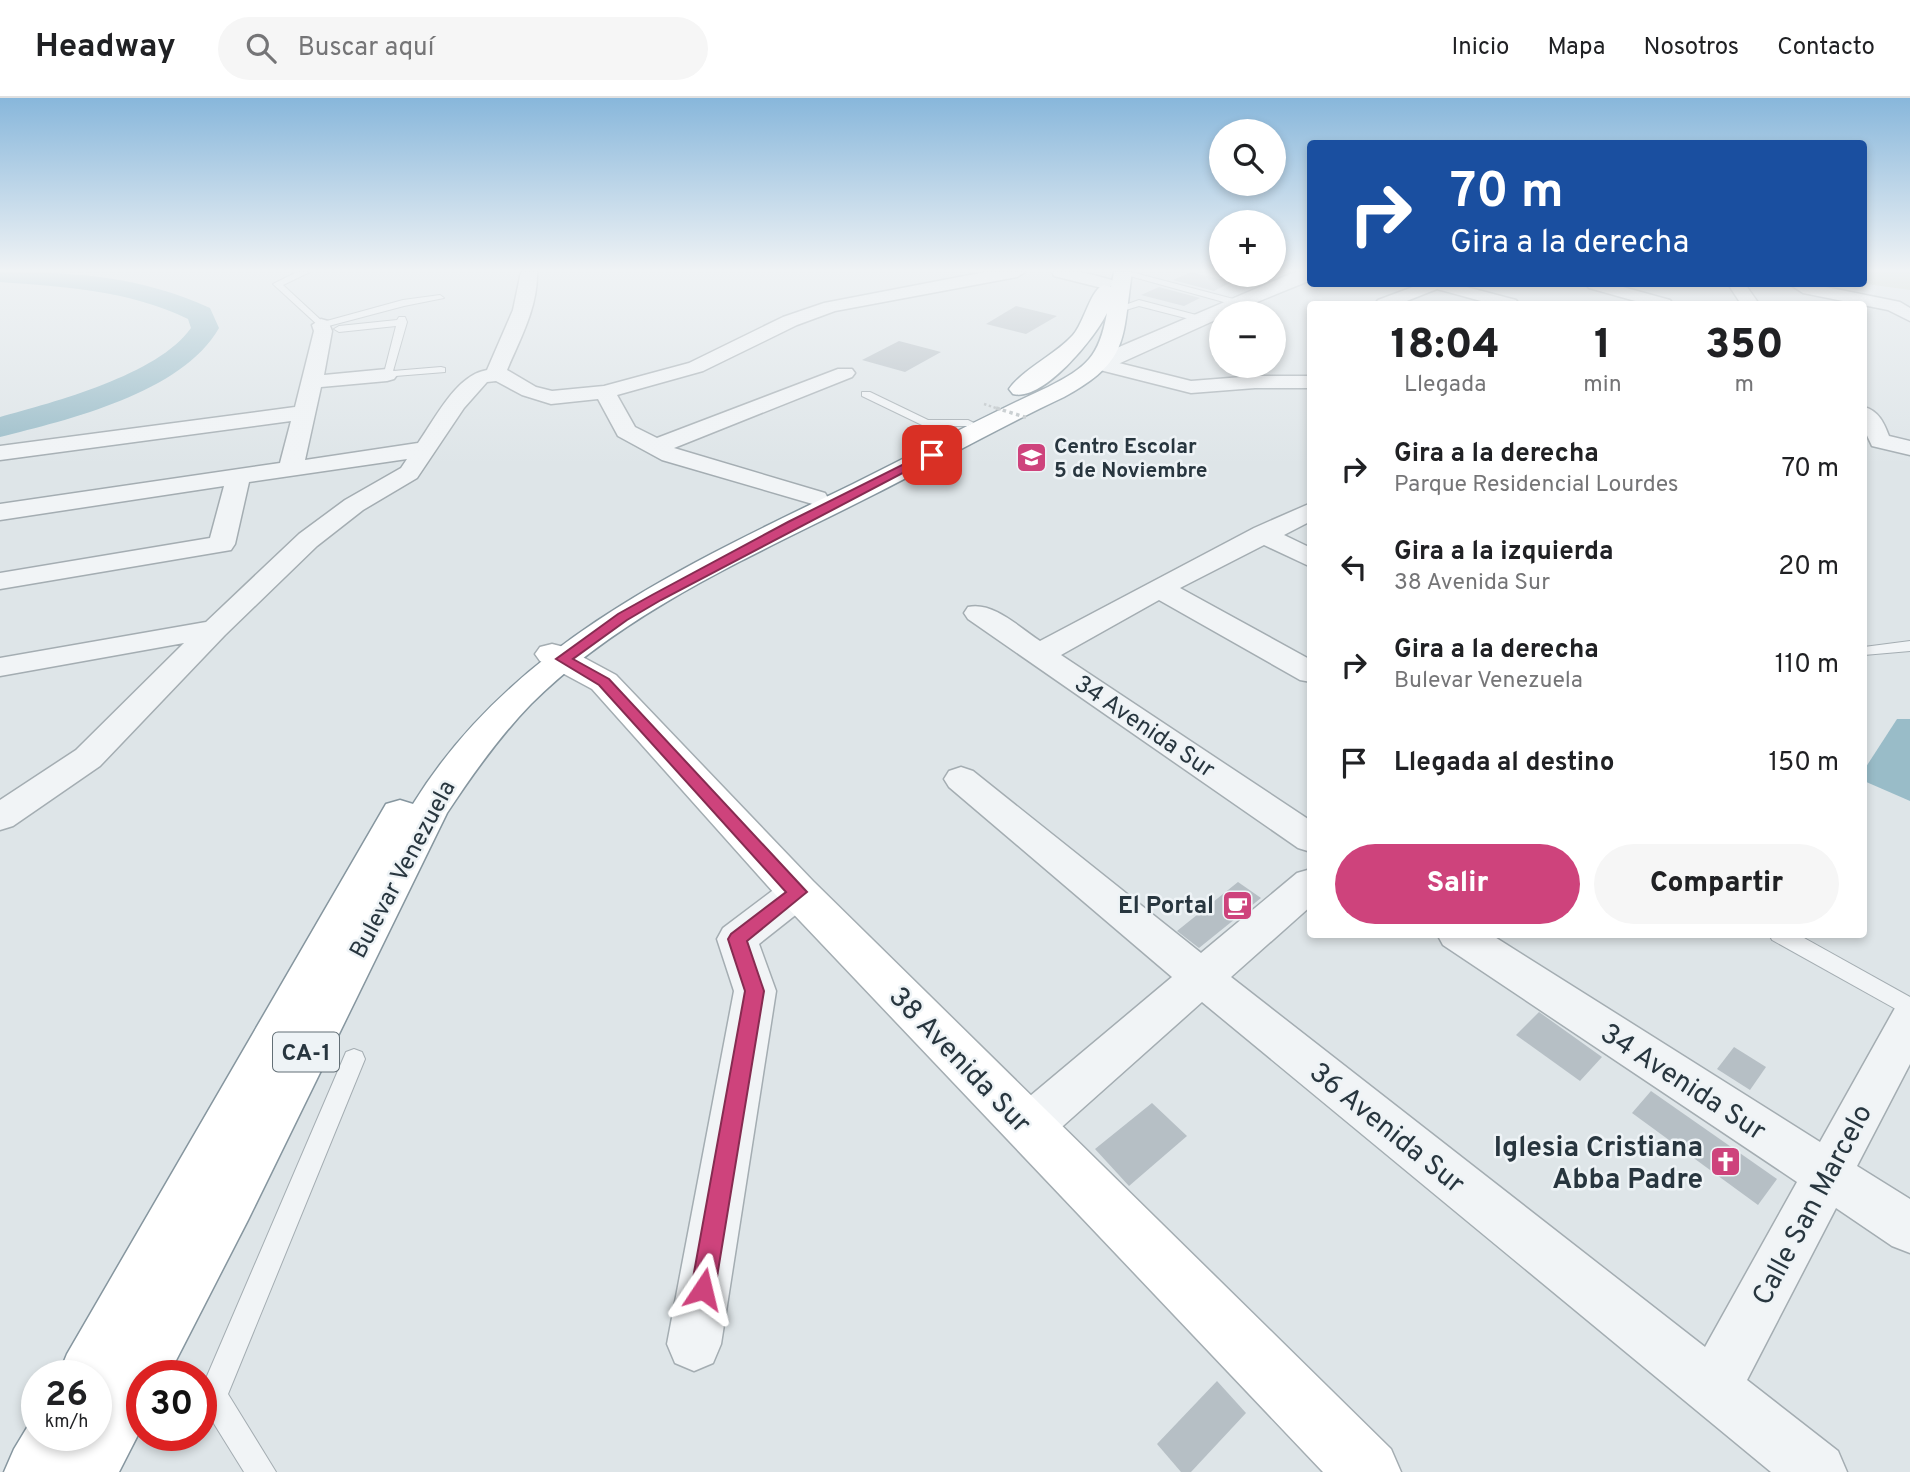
<!DOCTYPE html>
<html lang="es">
<head>
<meta charset="utf-8">
<style>
	:root { --surface:#fff; --page:#f6f6f6; --text:#202124; --muted:#757577; --line:#e0e0e0; --accent:#ce437c }
	body { margin:0; font-family:Overpass,sans-serif; background:var(--page); color:var(--text); height:100vh; display:flex; flex-direction:column; font-size:26px; white-space:nowrap }
	* { box-sizing:border-box; margin:0 }
	p { font-size:23px; color:var(--muted) }
	.icon { flex:none; width:38px; height:38px; fill:none; stroke:currentColor; stroke-width:2; stroke-linecap:round; stroke-linejoin:round }
	.map { position:relative; flex:1; overflow:hidden }
	.side { position:absolute; left:1307px; top:203px; width:560px; height:637px; display:flex; flex-direction:column; background:var(--surface); border-radius:7px; box-shadow:0 4px 10px #0003 }
	.side>* { flex:none }
	.guide { position:absolute; left:1307px; top:42px; width:560px; height:147px; border-radius:7px; box-shadow:0 4px 10px #0003; background:#1a4fa0; color:#fff; overflow:hidden }
	.fabs { position:absolute; left:1209px; top:21px; display:grid; gap:14px }
	.fabs a { display:grid; place-items:center; width:77px; height:77px; border-radius:50%; background:var(--surface); box-shadow:0 4px 10px #0003; font-size:35px }
	.speed { position:absolute; left:21px; top:1262px; display:flex; gap:14px; font-size:35px; font-weight:700; text-align:center }
	.speed>* { display:grid; place-content:center; width:91px; height:91px; border-radius:50%; background:var(--surface); box-shadow:0 4px 10px #0003; line-height:1 }
	.speed small { font-size:18px; font-weight:400 }
	.speed .limit { border:10px solid #d22; background:#fff; color:#111 }
	.pin { position:absolute; display:grid; place-items:center; width:60px; height:60px; color:#fff; margin:-30px; border-radius:14px; box-shadow:0 4px 10px #0006 }
	.me { position:absolute; width:77px; margin:-38px; rotate:10deg; stroke-linejoin:round; filter:drop-shadow(0 0 5px #0008) }
	.turn { display:flex; align-items:center; gap:24px; height:147px; padding:0 28px; font-size:32px }
	.turn .icon { width:91px; height:91px; stroke-width:2.5 }
	.turn b { display:block; font-size:49px; line-height:60px }
	.eta { display:flex; justify-content:space-evenly; align-items:center; height:119px; text-align:center }
	.eta b { font-size:42px; font-weight:800; line-height:49px }
	.action { display:flex; gap:14px; margin-top:auto; padding:14px 28px }
	.action a { flex:1; height:80px; border-radius:42px; background:var(--accent); color:#fff; font-size:28px; font-weight:800; line-height:80px; text-align:center }
	.action a+a { background:var(--page); color:var(--text) }
	ul { padding:0; list-style:none }
	li { display:flex; align-items:center; gap:21px; height:98px; padding:0 28px }
	li div { flex:1 }
	li b { display:block; font-size:26px }
	li em { font-style:normal }
	header { display:flex; align-items:center; gap:42px; box-sizing:border-box; height:98px; padding:0 35px; background:var(--surface); border-bottom:2px solid var(--line) }
	header strong { font-size:33px }
	nav { display:flex; gap:38px; margin-inline-start:auto; font-size:24px }
	.search { width:490px; height:63px; background:var(--page); display:flex; align-items:center; gap:18px; box-sizing:border-box; padding:0 24px; border-radius:38px; color:var(--muted); font-size:26px }
	.map>svg:first-child { display:block }
</style>
</head>
<body>
<header>
<strong>Headway</strong>
<div class="search"><svg class="icon" aria-label="search" viewBox="0 0 24 24"><circle cx="10" cy="10" r="6"/><path d="M15 15l6 6"/></svg>Buscar aquí</div>
<nav><a>Inicio</a><a>Mapa</a><a>Nosotros</a><a>Contacto</a></nav>
</header>
<div class="map">
<svg width="1910" height="1374" viewBox="0 0 1910 1374">
	<rect width="100%" height="100%" fill="#dee5e8"/>
	<polygon fill="#c9d2c0" points="1864,174 1910,174 1910,192 1867,186 1864,183"/>
	<polygon fill="#99bcc8" points="1897,621 1910,621 1910,703 1864,683 1864,672"/>
	<g fill="none" stroke-linecap="round" stroke-linejoin="round">
		<path fill="#99bcc8" fill-rule="evenodd" d="M0 174C75 174 140 178 210 210L219 230C182 295 68 322 0 339V319C54 304 158 277 191 230L188 221C128 192 65 189 0 184Z"/>
	</g>
	<g fill="#b6bfc5">
		<polygon points="1191,174 1232,184 1214,193 1173,182"/>
		<polygon points="1159,189 1200,200 1184,208 1141,197"/>
		<polygon points="1016,208 1057,218 1026,236 986,226"/>
		<polygon points="899,243 941,254 905,274 862,262"/>
		<polygon points="1238,784 1261,800 1199,850 1177,833"/>
		<polygon points="1539,914 1602,959 1580,983 1516,937"/>
		<polygon points="1734,949 1766,969 1750,992 1717,971"/>
		<polygon points="1651,993 1777,1081 1758,1107 1632,1015"/>
		<polygon points="1152,1005 1187,1038 1129,1088 1095,1051"/>
		<polygon points="1217,1283 1246,1315 1191,1374 1181,1374 1157,1346"/>
	</g>
	<g fill="none" stroke-linecap="round" stroke-linejoin="round">
		<defs>
			<g id="service">
				<polygon points="297,174 310,174 283,187 323,224 403,202 440,197 444,200 404,208 321,230 273,186"/>
				<polygon points="1131,174 1241,203 1242,205 1238,208 1119,175"/>
				<polygon points="1139,202 1204,219 1206,221 1201,224 1139,208 1116,215 1111,212"/>
				<polygon points="399,219 405,219 407,224 393,273 441,269 445,270 445,274 383,279 396,228 339,234 334,231 339,228 397,222"/>
				<polygon points="862,294 870,294 928,322 968,322 974,325 968,328 933,328 937,334 933,346 923,348 925,334 922,327 862,298"/>
				<polygon points="1910,543 1910,553 1864,557 1864,549"/>
				<polygon points="1769,836 1797,836 1910,899 1910,919 1772,842"/>
				<polygon points="354,951 362,954 365,961 228,1296 276,1374 244,1374 203,1308 201,1292 343,961 346,954"/>
			</g>
			<g id="minor">
				<path d="M521 174H537C538 209 520 241 507 272L536 289 552 293 604 288 689 265 783 219 824 205 985 174H1025L1017 179 835 213 797 227 703 273 617 297 635 329 657 340 838 271H852L855 275 852 279 674 350 825 395 828 400 825 405 816 407 662 362 618 338 598 301 551 306 522 297 496 283 487 284 464 310 417 380 363 412 317 448 225 537 100 668 13 728 0 732V702L76 652 184 545 0 578V560L206 524 299 436 345 402 401 370 407 361 249 384 235 446 231 452 0 491V475L210 440 224 388 0 422V406L280 365 291 323 0 362V348L295 309 314 233 312 227 321 221 328 223 332 233 324 277 387 271 394 273 397 277 394 281 387 283 321 289 305 362 418 345C435 321 456 277 487 272L513 212Z"/>
				<polygon points="1052,174 1082,174 1112,182 1115,186 1106,191 1054,178"/>
				<polygon points="1421,186 1455,186 1516,202 1519,206 1492,206 1437,191 1399,206 1375,206 1378,202"/>
				<polygon points="1586,186 1612,186 1670,202 1673,206 1646,206 1589,190"/>
				<polygon points="1728,186 1745,186 1759,206 1741,206"/>
				<polygon points="1789,186 1811,186 1900,204 1910,210 1910,223 1888,212 1803,195"/>
				<polygon points="1099,260 1191,283 1255,278 1311,278 1311,290 1255,290 1191,295 1092,270 1089,266 1092,262"/>
				<path d="M1864 309C1879 313 1884 325 1889 338L1910 343V357L1872 348 1864 331Z"/>
				<path d="M1311 405V423L1284 437 1311 450V469L1264 447 1180 490 1311 562V584L1300 582 1159 502 1061 557 1311 723V754L1298 750 968 521 964 515 968 509C993 503 1020 530 1040 543L1254 430Z"/>
				<polygon points="961,669 973,673 1201,855 1297,775 1311,771 1311,808 1231,879 1705,1249 1797,1084 1443,847 1437,836 1490,836 1820,1044 1895,910 1910,905 1910,966 1857,1068 1910,1101 1910,1155 1892,1148 1836,1110 1747,1282 1838,1353 1847,1374 1771,1374 1202,904 1045,1044 1028,1051 1011,1044 1004,1029 1011,1014 1172,879 949,689 944,681 949,673"/>
				<polygon points="798,779 812,784 817,794 812,804 759,846 776,893 721,1246 713,1265 694,1273 675,1265 667,1246 734,893 717,841 723,830 784,784"/>
			</g>
			<polygon id="tertiary" points="1295,174 1311,174 1311,182 1230,215 1222,215 1222,219 1107,271 1091,271 1088,266 1091,261"/>
			<polygon id="secondary" points="552,546 564,549 616,577 813,783 1391,1351 1401,1374 1323,1374 783,805 592,591 540,563 535,556 540,549"/>
			<path id="trunk" d="M1114 174H1132C1122 242 1130 263 1064 299 1000 329 938 364 875 396 757 456 626 511 531 606 499 639 472 677 447 715L248 1122 168 1278H142V1329L119 1374H4L14 1351 37 1313V1337H96V1278H58L67 1256 386 706 400 702 413 706C513 544 688 466 853 386 918 354 982 319 1048 289 1087 269 1099 259 1107 215 1095 240 1043 304 1013 296L1009 291C1023 271 1055 257 1073 237 1084 225 1091 190 1104 187L1111 189Z"/>
		</defs>
		<use href="#service" stroke="#a4adb2" stroke-width="2"/>
		<use href="#minor" stroke="#a4adb2" stroke-width="3"/>
		<use href="#tertiary" stroke="#a4adb2" stroke-width="3"/>
		<use href="#secondary" stroke="#a4adb2" stroke-width="3"/>
		<use href="#trunk" stroke="#86969f" stroke-width="3"/>
		<use href="#service" fill="#f1f4f6" fill-rule="evenodd"/>
		<use href="#minor" fill="#f1f4f6" fill-rule="evenodd"/>
		<use href="#tertiary" fill="#f1f4f6" fill-rule="evenodd"/>
		<use href="#secondary" fill="#fff" fill-rule="evenodd"/>
		<use href="#trunk" fill="#fff" fill-rule="evenodd"/>
		<polyline stroke="#bdc3c6" stroke-width="2.5" stroke-dasharray="2.5 2.5" stroke-linecap="butt" points="984,306 1002,312"/>
		<polyline stroke="#bdc3c6" stroke-width="3.5" stroke-dasharray="3.5 3.5" stroke-linecap="butt" points="996,310 1028,320"/>
	</g>
	<linearGradient id="sky" x2="0" y2="1"><stop stop-color="#88b7db"/><stop offset="0.47" stop-color="#f0f3f5"/><stop offset="1" stop-color="#f0f3f5" stop-opacity="0"/></linearGradient>
	<rect width="1910" height="367" fill="url(#sky)"/>
	<polygon fill="#ce437c" stroke="#862c51" stroke-width="2" points="928,354 937,357 661,502 627,522 573,561 609,581 807,794 747,843 764,893 715,1191 712,1200 703,1203 695,1200 691,1191 745,893 728,841 731,836 786,794 599,587 556,561 618,516 652,497 788,424"/>
	<defs>
		<symbol id="school-square" viewBox="-11 -11 22 22"><rect x="-9" y="-9" width="18" height="18" rx="4" fill="#ce437c" stroke="#eef3f6"/><path d="M0-5L7-2L0 1L-7-2ZM-4 1L0 2.5L4 1V4Q0 6-4 4Z" fill="#fff"/></symbol>
		<symbol id="cafe-square" viewBox="-11 -11 22 22"><rect x="-9" y="-9" width="18" height="18" rx="4" fill="#ce437c" stroke="#eef3f6"/><path d="M-5.5-4.5H6V0H3Q3 3.5 0 3.5H-2.5Q-5.5 3.5-5.5 0ZM3-3.2v2h1.7v-2ZM-6 4.5H4V6H-6Z" fill="#fff"/></symbol>
		<symbol id="church-square" viewBox="-11 -11 22 22"><rect x="-9" y="-9" width="18" height="18" rx="4" fill="#ce437c" stroke="#eef3f6"/><path d="M-1.2-6h2.4v3.5h3.3v2.4h-3.3V6h-2.4V-.1h-3.3v-2.4h3.3Z" fill="#fff"/></symbol>
	</defs>
	<g fill-rule="evenodd">
		<use href="#school-square" x="1014" y="342" width="35" height="35"/>
		<use href="#cafe-square" x="1220" y="790" width="35" height="35"/>
		<use href="#church-square" x="1708" y="1046" width="35" height="35"/>
	</g>
	<g text-anchor="middle" stroke-width="5" stroke-linejoin="round" paint-order="stroke">
		<g font-size="21" font-weight="bold" fill="#28363f" stroke="#eef3f6" text-anchor="start">
			<text x="1054" y="355">Centro Escolar<tspan x="1054" dy="24">5 de Noviembre</tspan></text>
		</g>
		<rect fill="#eef3f6" stroke="#636f76" stroke-width="2" x="273" y="934.5" width="66" height="39" rx="5"/>
		<g font-size="23" font-weight="bold" fill="#28363f">
			<text x="306" y="962">CA-1</text>
		</g>
		<g font-size="24" fill="#28363f" stroke="#eef3f6">
			<text transform="translate(1145 628) rotate(34)" y="8">34 Avenida Sur</text>
			<text transform="translate(402 771) rotate(-62)" y="8">Bulevar Venezuela</text>
		</g>
		<g font-size="24" font-weight="bold" fill="#28363f" stroke="#eef3f6" text-anchor="end">
			<text x="1214" y="815">El Portal</text>
		</g>
		<g font-size="28" fill="#28363f" stroke="#eef3f6">
			<text transform="translate(961 961) rotate(46)" y="10">38 Avenida Sur</text>
			<text transform="translate(1684 983) rotate(33)" y="10">34 Avenida Sur</text>
			<text transform="translate(1388 1029) rotate(39)" y="10">36 Avenida Sur</text>
			<text transform="translate(1811 1106) rotate(-62)" y="10">Calle San Marcelo</text>
		</g>
		<g font-size="28" font-weight="bold" fill="#28363f" stroke="#eef3f6" text-anchor="end">
			<text x="1703" y="1058">Iglesia Cristiana<tspan x="1703" dy="32">Abba Padre</tspan></text>
		</g>
	</g>
</svg>
<div class="fabs">
<a><svg class="icon" aria-label="search" viewBox="0 0 24 24"><circle cx="10" cy="10" r="6"/><path d="M15 15l6 6"/></svg></a>
<a>+</a>
<a>−</a>
</div>
<div class="speed"><div>26<small>km/h</small></div><div class="limit">30</div></div>
<div class="pin" style="left:932px;top:357px;background:#d93025"><svg class="icon" aria-label="arrive" viewBox="0 0 24 24"><path d="M6 21V4h12l-3 4 3 4H6"/></svg></div>
<svg class="me" style="left:703px;top:1191px" viewBox="-20 -20 40 40"><path d="M0-17L14 15 0 8-14 15z" fill="#ce437c" stroke="#fff" stroke-width="4"/></svg>
<div class="guide">
<div class="turn"><svg class="icon" aria-label="right" viewBox="0 0 24 24"><path d="M7 20v-9h11M14 6l5 5-5 5"/></svg><div><b>70 m</b>Gira a la derecha</div></div>
</div>
<section class="side">
<div class="eta">
<div><b>18:04</b><p>Llegada</p></div>
<div><b>1</b><p>min</p></div>
<div><b>350</b><p>m</p></div>
</div>
<ul>
<li><svg class="icon" aria-label="right" viewBox="0 0 24 24"><path d="M7 20v-9h11M14 6l5 5-5 5"/></svg><div><b>Gira a la derecha</b><p>Parque Residencial Lourdes</p></div><em>70 m</em></li>
<li><svg class="icon" aria-label="left" viewBox="0 0 24 24"><path d="M17 20v-9H6M10 6l-5 5 5 5"/></svg><div><b>Gira a la izquierda</b><p>38 Avenida Sur</p></div><em>20 m</em></li>
<li><svg class="icon" aria-label="right" viewBox="0 0 24 24"><path d="M7 20v-9h11M14 6l5 5-5 5"/></svg><div><b>Gira a la derecha</b><p>Bulevar Venezuela</p></div><em>110 m</em></li>
<li><svg class="icon" aria-label="arrive" viewBox="0 0 24 24"><path d="M6 21V4h12l-3 4 3 4H6"/></svg><div><b>Llegada al destino</b></div><em>150 m</em></li>
</ul>
<div class="action"><a>Salir</a><a>Compartir</a></div>
</section>
</div>
</body>
</html>
